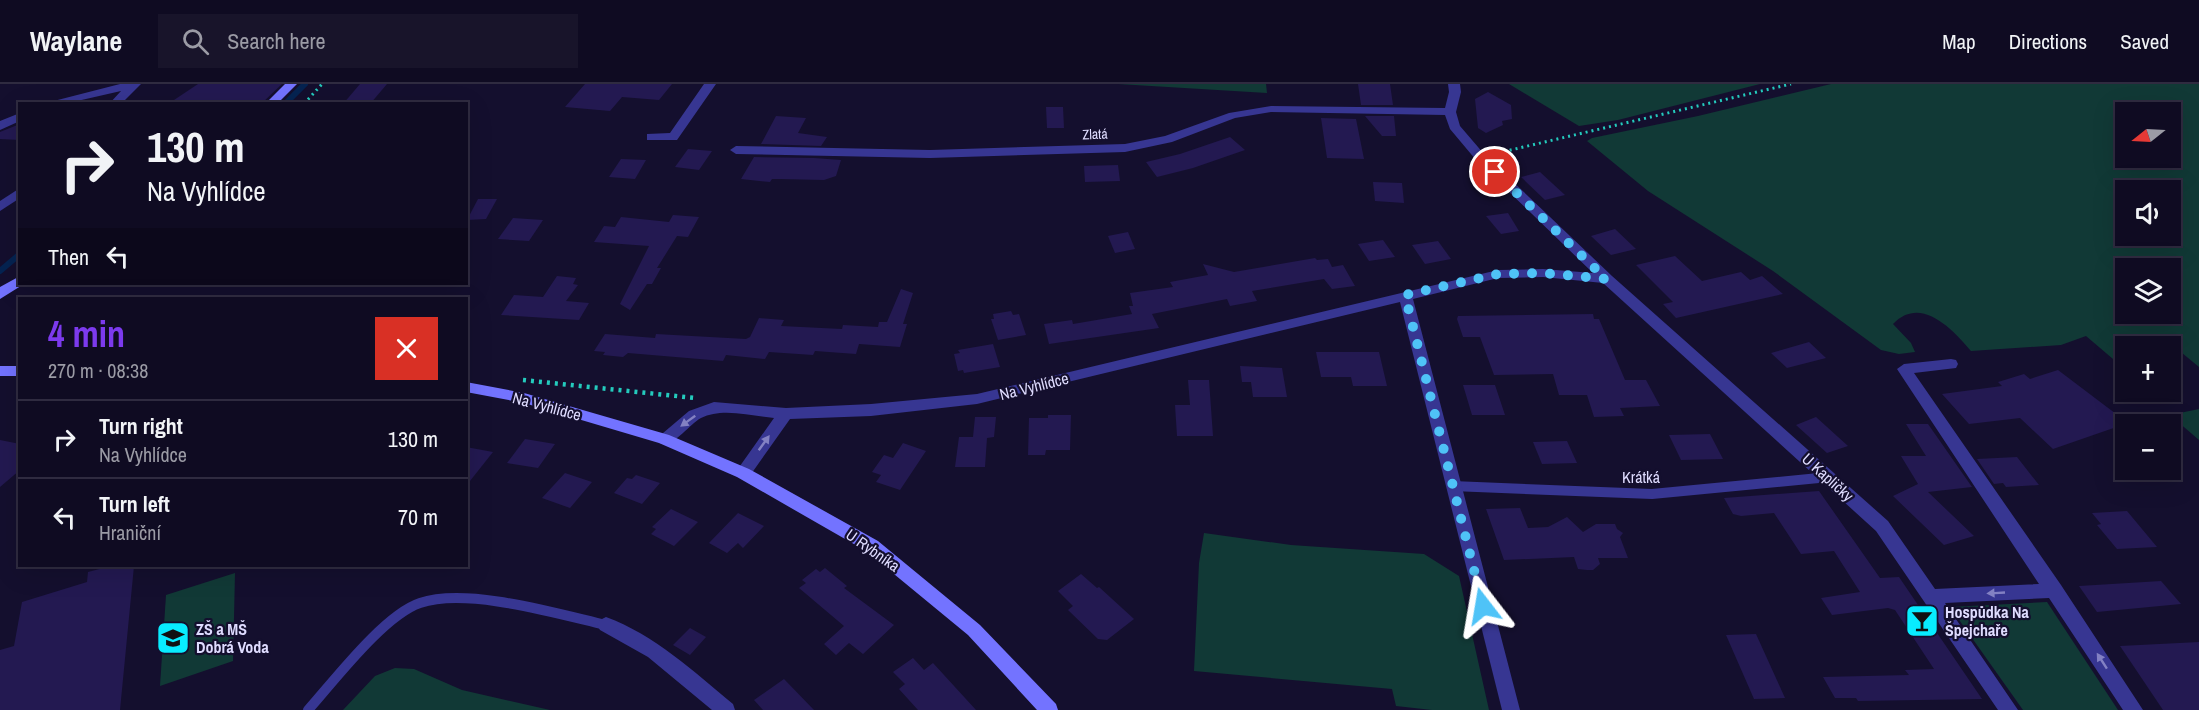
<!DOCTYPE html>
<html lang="en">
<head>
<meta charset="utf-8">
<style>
	:root { --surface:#0f0b22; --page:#18142a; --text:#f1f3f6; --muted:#9b9ba5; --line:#2f2b40; --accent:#7c3aed }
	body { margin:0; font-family:"Archivo Narrow",sans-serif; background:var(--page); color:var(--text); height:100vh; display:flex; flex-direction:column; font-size:22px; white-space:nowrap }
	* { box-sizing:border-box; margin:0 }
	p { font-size:20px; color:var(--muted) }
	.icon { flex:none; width:33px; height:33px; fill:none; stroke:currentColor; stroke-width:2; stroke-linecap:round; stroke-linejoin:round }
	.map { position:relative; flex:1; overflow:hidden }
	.details { position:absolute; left:18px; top:213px; width:450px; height:270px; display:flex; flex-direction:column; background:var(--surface); border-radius:0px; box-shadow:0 6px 24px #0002,0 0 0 2px var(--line) }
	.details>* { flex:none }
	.banner { position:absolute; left:18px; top:18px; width:450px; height:183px; border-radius:0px; box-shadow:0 6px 24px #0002,0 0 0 2px var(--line); background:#0f0b22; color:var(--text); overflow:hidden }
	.needle { width:39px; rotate:252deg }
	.controls { position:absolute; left:2115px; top:18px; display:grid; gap:12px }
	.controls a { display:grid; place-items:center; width:66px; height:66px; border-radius:0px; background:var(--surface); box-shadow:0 6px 24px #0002,0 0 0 2px var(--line); font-size:30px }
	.pin { position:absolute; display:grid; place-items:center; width:51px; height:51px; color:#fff; margin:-26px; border:3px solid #fff; border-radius:50%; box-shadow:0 2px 6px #0007 }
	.me { position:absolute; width:66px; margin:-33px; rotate:346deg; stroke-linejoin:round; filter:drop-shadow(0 0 4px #0008) }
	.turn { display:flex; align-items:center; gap:21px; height:126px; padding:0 30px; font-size:27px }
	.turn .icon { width:78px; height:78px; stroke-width:2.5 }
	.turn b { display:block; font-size:42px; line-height:51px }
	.then { display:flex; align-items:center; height:57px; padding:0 30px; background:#0003; gap:12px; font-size:22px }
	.round { display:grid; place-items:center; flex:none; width:63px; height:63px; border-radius:0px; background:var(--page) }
	.overview { display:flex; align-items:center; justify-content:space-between; height:102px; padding:0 30px }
	h1 { font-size:36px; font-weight:800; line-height:45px; color:var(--accent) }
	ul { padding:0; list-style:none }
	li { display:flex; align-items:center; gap:18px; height:78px; padding:0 30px; border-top:2px solid var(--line) }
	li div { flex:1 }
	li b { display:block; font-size:22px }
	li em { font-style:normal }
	header { display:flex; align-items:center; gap:36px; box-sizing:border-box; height:84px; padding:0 30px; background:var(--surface); border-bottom:2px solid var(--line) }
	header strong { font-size:28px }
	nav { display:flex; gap:33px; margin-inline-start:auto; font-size:21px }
	.search { width:420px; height:54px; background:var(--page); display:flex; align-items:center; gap:15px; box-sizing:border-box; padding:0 21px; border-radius:0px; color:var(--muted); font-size:22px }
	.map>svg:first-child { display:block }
</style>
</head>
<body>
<header>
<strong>Waylane</strong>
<div class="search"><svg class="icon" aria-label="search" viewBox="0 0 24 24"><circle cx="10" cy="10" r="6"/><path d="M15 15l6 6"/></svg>Search here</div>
<nav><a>Map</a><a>Directions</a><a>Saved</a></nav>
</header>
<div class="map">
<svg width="2199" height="626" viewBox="0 0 2199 626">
	<rect width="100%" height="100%" fill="#140f2e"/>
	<g fill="#113936" fill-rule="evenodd">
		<polygon points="1118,0 1266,0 1267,9"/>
		<polygon points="1509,0 1760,0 1618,36 1579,42"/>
		<path d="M1831 0H2199V283L2176 264 2171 265 2170 262H2126L2125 273 2113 275 2086 252 2061 261 1971 267C1952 245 1921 211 1893 240L1911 259 1915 268 1899 270 1881 266 1773 187 1648 107 1587 57 1592 54 1698 32ZM2170 28V74H2126V28ZM2170 106V152H2126V106ZM2170 184V230H2126V184Z"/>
		<polygon points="2199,325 2199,356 2170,331"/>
		<polygon points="1204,449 1291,461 1424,470 1459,492 1489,626 1432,626 1396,622 1392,605 1194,587 1199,479"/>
		<polygon points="235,489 233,577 160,602 166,511"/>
		<polygon points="2047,518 2118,626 2023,626 1950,523"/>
		<polygon points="395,584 414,585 462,606 550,626 343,626 375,592"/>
	</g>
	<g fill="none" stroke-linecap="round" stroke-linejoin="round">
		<g stroke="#052351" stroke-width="6">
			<polyline points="285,20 305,0"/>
			<polyline points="0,187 20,170"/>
		</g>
	</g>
	<g fill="#231951">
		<polygon points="198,0 282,0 261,20 168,20"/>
		<polygon points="360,0 387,0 370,20 343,20"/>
		<polygon points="585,0 672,0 659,16 622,13 610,27 565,23"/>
		<polygon points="1358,0 1390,0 1393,21 1361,21"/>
		<polygon points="1488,8 1511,21 1512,35 1502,37 1503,41 1486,49 1478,44 1475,15"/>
		<polygon points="1046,23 1063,23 1064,44 1047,44"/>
		<polygon points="776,32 806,34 798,49 827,53 821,62 761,60"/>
		<polygon points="1365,32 1394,32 1396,52 1382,52"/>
		<polygon points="1321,34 1356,35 1364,75 1327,74"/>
		<polygon points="20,40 20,56 0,55 0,48"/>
		<polygon points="1230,53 1245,66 1193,84 1157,93 1146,78 1180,70"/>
		<polygon points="688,65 712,67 699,86 675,83"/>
		<polygon points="754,73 814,74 841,76 836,92 824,96 780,95 772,95 770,98 741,95"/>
		<polygon points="621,75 646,76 635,95 609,93"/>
		<polygon points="1118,81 1120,97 1085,98 1084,82"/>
		<polygon points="1540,88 1565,111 1545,116 1521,93"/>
		<polygon points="1373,98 1402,99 1404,119 1375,117"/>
		<polygon points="478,115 497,115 486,135 467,136"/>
		<polygon points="1508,129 1519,147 1501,150 1486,132"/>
		<polygon points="673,131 699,133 688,153 677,152 657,184 661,184 652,200 647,200 630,226 620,220 649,162 594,158 604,142 615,143 621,133 669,138"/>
		<polygon points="513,134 543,136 529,157 498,155"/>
		<polygon points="1615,145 1636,165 1611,171 1591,152"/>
		<polygon points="1128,148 1135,165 1115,169 1108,152"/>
		<polygon points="1383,156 1395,173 1369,177 1358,160"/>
		<polygon points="1438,157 1451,175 1425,180 1412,161"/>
		<polygon points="1675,172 1702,197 1741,188 1750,196 1762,192 1783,210 1676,234 1663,220 1673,218 1636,181"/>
		<polygon points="1315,174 1317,176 1328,175 1332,183 1343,181 1355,202 1332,205 1324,195 1252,207 1257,217 1230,222 1227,215 1152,230 1159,244 1049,260 1044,240 1072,236 1073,240 1132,230 1129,222 1133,222 1130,209 1173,203 1170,198 1208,191 1203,180 1234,188"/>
		<polygon points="557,192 576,194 573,200 578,201 566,217 589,219 579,236 501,231 514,211 543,213"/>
		<polygon points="901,205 913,209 903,240 907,240 900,263 859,260 856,270 815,267 813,271 769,268 765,275 726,271 723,277 628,269 623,273 603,271 605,268 594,267 605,250 655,254 656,250 746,255 750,253 759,234 784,236 781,242 842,245 843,241 878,243 879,238 887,238"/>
		<polygon points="1011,227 1013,231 1019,230 1026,251 998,256 991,235 994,235 993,230"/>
		<polygon points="1593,230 1594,235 1599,235 1625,296 1646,296 1660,322 1620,324 1624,332 1594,333 1587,311 1559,311 1553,290 1494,291 1480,253 1463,253 1457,235 1458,232"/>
		<polygon points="1809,258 1826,274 1787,284 1771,269"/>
		<polygon points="993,260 1000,283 964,289 963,286 958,287 954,270 960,269 958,266"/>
		<polygon points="1316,268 1379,268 1387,302 1353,302 1351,293 1321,293"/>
		<polygon points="1240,282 1282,284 1287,313 1253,313 1251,298 1242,298"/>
		<polygon points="2058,286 2128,339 2053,365 2020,334 1969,340 1942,310 2002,302 1998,298 2024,290 2030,295"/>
		<polygon points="1188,296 1209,296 1213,352 1177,352 1175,321 1190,321"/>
		<polygon points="1463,301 1495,301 1505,331 1472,331"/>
		<polygon points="1048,331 1071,331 1070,366 1046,366 1045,371 1028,371 1029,334 1048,334"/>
		<polygon points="975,333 996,333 994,353 987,354 985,383 955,383 959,353 973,353"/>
		<polygon points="1816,333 1848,362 1827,369 1796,341"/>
		<polygon points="1906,340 1928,340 1972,403 1928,408 1974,452 1944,461 1893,412 1918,400 1901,372 1926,372"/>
		<polygon points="1710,350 1723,375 1681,376 1669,351"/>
		<polygon points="525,355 555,360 538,384 507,379"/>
		<polygon points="0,356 20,360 20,386 0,403"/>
		<polygon points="1567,357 1577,379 1542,380 1533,358"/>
		<polygon points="903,359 926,367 900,406 876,398 881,391 872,388 884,371 893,374"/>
		<polygon points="466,363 493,368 466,402"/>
		<polygon points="2017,373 2039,401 2006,403 2003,399 1994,400 1977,375"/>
		<polygon points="565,389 592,398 570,424 542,414"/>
		<polygon points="636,391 660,399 642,420 614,409 627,394 632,395"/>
		<polygon points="1819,407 1880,494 1899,493 1982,615 1858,617 1856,614 1835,614 1823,593 1909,591 1905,586 1934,585 1895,526 1888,524 1832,531 1821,514 1860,508 1834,467 1801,470 1774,429 1741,432 1733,430 1724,414"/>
		<polygon points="1520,424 1528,444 1548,443 1567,433 1583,448 1596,440 1615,440 1617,445 1623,449 1620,453 1628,474 1598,474 1600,480 1593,486 1587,486 1578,485 1574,473 1504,476 1486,425"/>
		<polygon points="671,425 698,438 674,462 651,450 656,445 652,443"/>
		<polygon points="2127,427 2157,463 2117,465 2097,441 2101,440 2092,429"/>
		<polygon points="738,429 764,442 743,464 738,459 727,469 709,459"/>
		<polygon points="111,482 134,482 120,626 0,626 0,566 14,562 22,518 87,498 88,488"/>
		<polygon points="825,484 847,502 844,504 894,541 863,570 849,559 836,571 824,560 844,542 799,504 806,499 802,496 816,485 820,488"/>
		<polygon points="1081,490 1097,504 1099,503 1134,535 1107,556 1098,555 1068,526 1073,522 1058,507"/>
		<polygon points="2161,497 2181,520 2097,528 2079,502"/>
		<polygon points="690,544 706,553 690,571 673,561"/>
		<polygon points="1756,550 1785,614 1754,615 1726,551"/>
		<polygon points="2199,558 2199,626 2163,626 2120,562"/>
		<polygon points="913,574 924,586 933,579 976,626 918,626 899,605 905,600 893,588"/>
		<polygon points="784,595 814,626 763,626 754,616"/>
	</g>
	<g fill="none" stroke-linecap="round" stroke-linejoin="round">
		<g stroke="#24cbbd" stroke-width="3" stroke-dasharray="2 4" stroke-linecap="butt">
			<polyline points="304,20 322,0"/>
			<polyline points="1498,69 1791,0"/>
		</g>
		<polyline stroke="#24cbbd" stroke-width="4.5" stroke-dasharray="3 5" stroke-linecap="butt" points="523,296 695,314"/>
		<g stroke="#373692" stroke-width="10">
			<polyline points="1452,402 1652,410 1829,393"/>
			<path d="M308 626C334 597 384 531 420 519 467 503 558 530 606 541"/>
		</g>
		<g fill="#373692" fill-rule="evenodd">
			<polygon points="120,0 141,0 121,20 109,20 121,7 64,20 42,20"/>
			<polygon points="704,0 716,0 677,56 647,56 647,50 670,49"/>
			<path d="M1448 0H1460L1461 8 1456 28 1460 42 1484 70 1612 192 1888 437 1935 505 2039 500 1897 285 1904 280 1951 275 1956 276 1958 280 1956 284 1914 289 2061 501 2143 626H2123L2049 514 1945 519 2018 626H1998L1876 447 1603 199 1543 193 1498 194 1413 215 1520 626H1502L1400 218 977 320 871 332 790 335 749 393H737L735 389 774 334C752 332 722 323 701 334 688 341 674 364 659 359L656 355 689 327 714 318 786 324 871 320 977 310 1498 186 1543 185 1593 189 1476 76 1450 45 1445 31 1271 28 1235 34 1172 58 1125 68 930 74 736 70 730 66 736 62 930 66 1125 60 1165 52 1229 29 1271 22 1445 24 1449 8Z"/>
			<polygon points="20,29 20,37 0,46 0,37"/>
			<polygon points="20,104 20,114 0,127 0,117"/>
			<path d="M606 533C655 551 693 587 733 620L735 626H712L648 573 600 546 597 541 600 536Z"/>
		</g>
		<g fill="#7373ff" fill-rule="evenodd">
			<polygon points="285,0 297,0 277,20 265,20"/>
			<polygon points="20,192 20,200 24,200 0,215 0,203"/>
			<rect x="0" y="282" width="20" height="10"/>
			<polygon points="466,298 524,309 669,351 749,385 878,457 980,541 1056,620 1058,626 1037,626 968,551 866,467 737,393 659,359 524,319 466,308"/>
		</g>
	</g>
	<defs><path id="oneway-solid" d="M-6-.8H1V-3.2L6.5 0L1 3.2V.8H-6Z" transform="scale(1.5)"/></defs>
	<g fill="#8381c3">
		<use href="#oneway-solid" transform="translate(688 337) rotate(144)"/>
		<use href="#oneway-solid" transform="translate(764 359) rotate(-54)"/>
		<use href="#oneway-solid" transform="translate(1996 509) rotate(177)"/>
		<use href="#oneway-solid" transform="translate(2102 577) rotate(-123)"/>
	</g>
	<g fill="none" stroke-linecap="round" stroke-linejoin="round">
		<polyline stroke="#4fc3f7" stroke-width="10" stroke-dasharray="0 18" points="1483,522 1405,211 1498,190 1543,189 1606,195 1495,88"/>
	</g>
	<defs>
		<symbol id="bar-square" viewBox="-11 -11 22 22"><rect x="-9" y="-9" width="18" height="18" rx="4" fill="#08ecff" stroke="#140f2e"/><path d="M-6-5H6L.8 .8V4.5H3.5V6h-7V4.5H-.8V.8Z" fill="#111"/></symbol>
		<symbol id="school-square" viewBox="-11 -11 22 22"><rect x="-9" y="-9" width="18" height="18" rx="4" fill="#08ecff" stroke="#140f2e"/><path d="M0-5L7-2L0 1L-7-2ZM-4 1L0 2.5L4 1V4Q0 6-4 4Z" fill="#111"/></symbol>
	</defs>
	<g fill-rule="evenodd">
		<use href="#bar-square" x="1903" y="518" width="38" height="38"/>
		<use href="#school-square" x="154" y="535" width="38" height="38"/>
	</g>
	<g text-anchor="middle" stroke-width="4.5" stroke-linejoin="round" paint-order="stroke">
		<g font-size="14" fill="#dfdcff" stroke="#140f2e">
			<text transform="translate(1095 50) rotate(-2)" y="5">Zlatá</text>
		</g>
		<g font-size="16" fill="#dfdcff" stroke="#140f2e">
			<text transform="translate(1034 302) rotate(-14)" y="6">Na Vyhlídce</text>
			<text transform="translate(547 322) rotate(15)" y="6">Na Vyhlídce</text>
			<text x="1641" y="399">Krátká</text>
			<text transform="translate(1828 393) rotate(42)" y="6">U Kapličky</text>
			<text transform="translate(873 466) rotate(35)" y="6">U Rybníka</text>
		</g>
		<g font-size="16" font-weight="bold" fill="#dfdcff" stroke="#140f2e" text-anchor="start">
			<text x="1945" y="534">Hospůdka Na<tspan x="1945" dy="18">Špejchaře</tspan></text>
			<text x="196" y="551">ZŠ a MŠ<tspan x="196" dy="18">Dobrá Voda</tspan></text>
		</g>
	</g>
</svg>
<div class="controls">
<a><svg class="needle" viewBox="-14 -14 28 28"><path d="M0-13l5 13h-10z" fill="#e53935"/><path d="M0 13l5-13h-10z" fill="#9b9ba5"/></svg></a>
<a><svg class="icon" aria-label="sound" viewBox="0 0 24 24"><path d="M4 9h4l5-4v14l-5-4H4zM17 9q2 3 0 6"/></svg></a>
<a><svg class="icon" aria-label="layers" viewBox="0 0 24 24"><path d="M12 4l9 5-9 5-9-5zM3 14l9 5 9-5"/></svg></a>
<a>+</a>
<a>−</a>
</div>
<div class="pin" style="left:1495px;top:88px;background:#d93025"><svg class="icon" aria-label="arrive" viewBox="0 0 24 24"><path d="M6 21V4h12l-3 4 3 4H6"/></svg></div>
<svg class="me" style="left:1483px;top:522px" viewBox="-20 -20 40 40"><path d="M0-17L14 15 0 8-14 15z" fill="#4fc3f7" stroke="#fff" stroke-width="4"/></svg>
<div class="banner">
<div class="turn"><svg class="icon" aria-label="right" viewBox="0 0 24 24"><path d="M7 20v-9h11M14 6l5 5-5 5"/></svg><div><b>130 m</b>Na Vyhlídce</div></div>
<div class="then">Then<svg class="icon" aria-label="left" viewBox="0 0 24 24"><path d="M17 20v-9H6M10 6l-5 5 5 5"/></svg></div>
</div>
<section class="details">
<div class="overview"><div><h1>4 min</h1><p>270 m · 08:38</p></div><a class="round" style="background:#d93025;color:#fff"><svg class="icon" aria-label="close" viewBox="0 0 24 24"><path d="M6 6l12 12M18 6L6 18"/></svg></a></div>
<ul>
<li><svg class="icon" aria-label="right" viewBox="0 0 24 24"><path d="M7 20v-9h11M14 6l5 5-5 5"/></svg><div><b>Turn right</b><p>Na Vyhlídce</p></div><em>130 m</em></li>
<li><svg class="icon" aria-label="left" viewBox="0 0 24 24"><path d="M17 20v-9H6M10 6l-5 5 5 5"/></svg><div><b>Turn left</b><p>Hraniční</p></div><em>70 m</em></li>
</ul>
</section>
</div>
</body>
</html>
